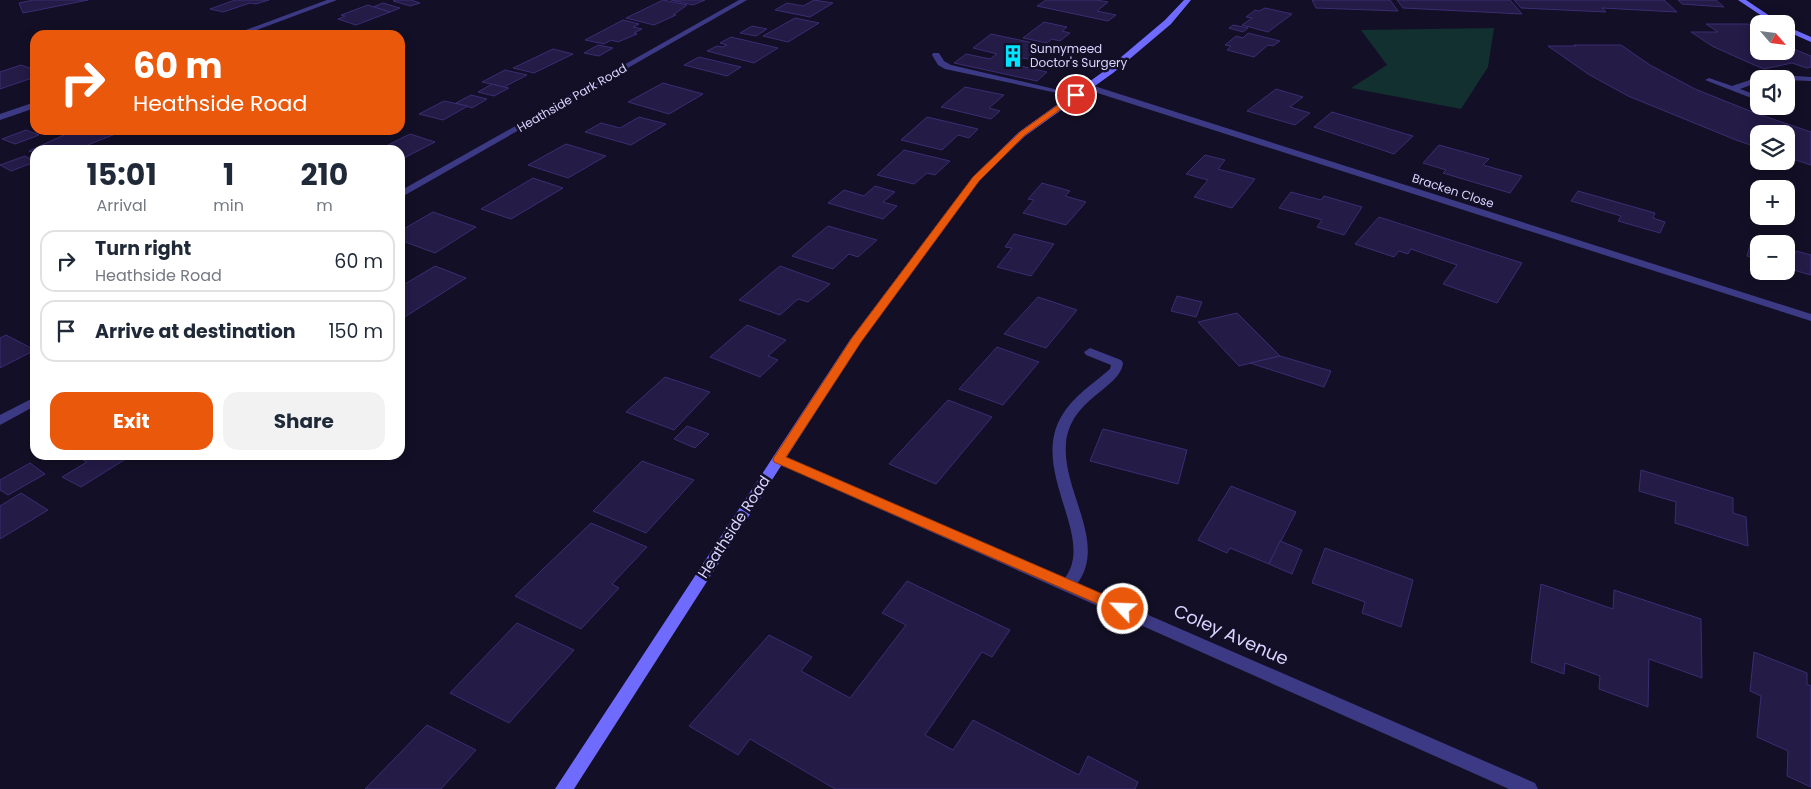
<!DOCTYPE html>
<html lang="en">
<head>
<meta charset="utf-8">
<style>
	:root { --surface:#fff; --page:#f2f2f3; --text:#1f2937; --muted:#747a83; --line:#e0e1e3; --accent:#ea580c }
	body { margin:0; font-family:Poppins,sans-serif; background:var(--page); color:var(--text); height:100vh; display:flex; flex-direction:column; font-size:19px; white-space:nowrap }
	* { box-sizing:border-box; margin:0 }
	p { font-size:16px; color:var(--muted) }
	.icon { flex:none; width:28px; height:28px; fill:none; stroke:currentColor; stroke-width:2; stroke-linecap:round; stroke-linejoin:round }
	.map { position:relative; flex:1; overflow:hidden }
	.sheet { position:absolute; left:30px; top:145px; width:375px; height:315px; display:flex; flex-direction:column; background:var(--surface); border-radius:15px; box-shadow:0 2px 12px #0003 }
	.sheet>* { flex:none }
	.top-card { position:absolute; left:30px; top:30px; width:375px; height:105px; border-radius:15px; box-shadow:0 2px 12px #0003; background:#ea580c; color:#fff; overflow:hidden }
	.needle { width:32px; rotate:118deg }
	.fabs { position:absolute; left:1750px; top:15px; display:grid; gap:10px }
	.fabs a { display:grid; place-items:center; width:45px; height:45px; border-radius:10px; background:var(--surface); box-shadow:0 2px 12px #0003; font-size:25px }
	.pin { position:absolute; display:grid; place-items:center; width:42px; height:42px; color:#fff; margin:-21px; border:2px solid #fff; border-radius:50%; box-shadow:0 1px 5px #0007 }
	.me { position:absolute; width:55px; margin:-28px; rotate:294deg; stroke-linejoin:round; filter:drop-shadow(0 0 4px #0008) }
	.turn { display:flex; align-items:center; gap:18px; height:105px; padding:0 20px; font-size:22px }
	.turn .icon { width:65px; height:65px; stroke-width:2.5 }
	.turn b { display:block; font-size:35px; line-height:42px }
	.eta { display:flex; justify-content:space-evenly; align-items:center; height:85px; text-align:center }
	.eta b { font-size:30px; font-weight:700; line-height:35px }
	.primary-button { display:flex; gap:10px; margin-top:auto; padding:10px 20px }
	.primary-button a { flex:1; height:58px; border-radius:15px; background:var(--accent); color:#fff; font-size:20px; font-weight:700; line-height:58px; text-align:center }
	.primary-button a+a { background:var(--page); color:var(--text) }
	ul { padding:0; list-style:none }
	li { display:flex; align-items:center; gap:15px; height:62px; margin:0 10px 8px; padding:0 10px; border:2px solid var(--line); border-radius:15px }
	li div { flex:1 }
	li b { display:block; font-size:19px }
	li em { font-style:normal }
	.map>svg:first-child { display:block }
</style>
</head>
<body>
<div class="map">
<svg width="1811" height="789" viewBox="0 0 1811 789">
	<rect width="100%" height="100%" fill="#130f26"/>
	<polygon fill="#12302f" points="1494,28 1488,67 1461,109 1351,88 1387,65 1361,30"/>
	<g fill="#241b47" stroke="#3b2d73">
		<polygon points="34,0 88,0 23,13 19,3"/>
		<polygon points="235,0 269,0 256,4 250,3 223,12 210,9"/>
		<polygon points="396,0 411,0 420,3 410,6 393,1"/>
		<polygon points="663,0 687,5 673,15 676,15 654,25 626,18"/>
		<polygon points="671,0 705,0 693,5"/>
		<polygon points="814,0 833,3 810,17 775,10 787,3 803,6"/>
		<polygon points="1046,0 1096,0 1108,2 1097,11 1116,15 1108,21 1037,6"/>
		<polygon points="1312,0 1390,0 1398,11 1316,8"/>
		<polygon points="1397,0 1510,0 1522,14 1403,8"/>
		<polygon points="1514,0 1664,0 1677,12 1602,8 1606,12 1521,8"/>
		<polygon points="1678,0 1716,0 1724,7 1682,4"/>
		<polygon points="383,3 400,8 390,12 373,7"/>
		<polygon points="368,5 390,12 356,25 338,19 345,16 341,15"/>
		<polygon points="1265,8 1292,14 1268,32 1242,25 1252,18 1246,17 1255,10 1259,11"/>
		<polygon points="795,18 819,23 788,42 763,36"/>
		<polygon points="623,20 639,24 633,27 642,29 634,33 637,34 618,42 611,40 604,44 585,40"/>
		<polygon points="1044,22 1067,27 1062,31 1070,33 1060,41 1052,39 1047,43 1023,38"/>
		<polygon points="1706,24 1748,24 1759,31 1759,51 1786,51 1786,46 1811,56 1811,67 1807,68 1792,63 1764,69 1752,64 1712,46 1691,32 1718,32"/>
		<polygon points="1233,25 1248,28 1243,32 1229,28"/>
		<polygon points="752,26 767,29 756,36 740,33"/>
		<polygon points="1248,33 1280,41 1273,46 1268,45 1254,57 1227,50 1231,46 1225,45 1236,36 1243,38"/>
		<polygon points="991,34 1053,47 1047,52 1038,50 1028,59 1023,58 1016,65 1047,72 1037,81 954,63 966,54 990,59 997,54 973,48"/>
		<polygon points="731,37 778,48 754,63 707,51 717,46 723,47 727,45 720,43"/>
		<polygon points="598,45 613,48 599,56 584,53"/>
		<polygon points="1574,45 1621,45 1650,65 1695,89 1755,113 1811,132 1811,165 1786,157 1786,134 1759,134 1759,148 1736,140 1628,96 1588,74 1548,46 1576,46"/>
		<polygon points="553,49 573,54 534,73 513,68"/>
		<polygon points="699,57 741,67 727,76 684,65"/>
		<polygon points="21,65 35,70 35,77 0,89 0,72"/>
		<polygon points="505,70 527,75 504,87 482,82"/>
		<polygon points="663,83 703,94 669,114 628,102"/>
		<polygon points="492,84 504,87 509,88 494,96 478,92"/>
		<polygon points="965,87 1004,95 989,108 1000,111 991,119 941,107"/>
		<polygon points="1276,89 1303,97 1290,107 1310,113 1295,125 1247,111"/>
		<polygon points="471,95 487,99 472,108 456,103"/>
		<polygon points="444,101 468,106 443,120 419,114"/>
		<polygon points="1332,112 1413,136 1394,154 1314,127"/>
		<polygon points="639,117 666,124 631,145 585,132 601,123 620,128"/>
		<polygon points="927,117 978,129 969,138 958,135 942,150 901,140"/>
		<polygon points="26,130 39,135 15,144 2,139"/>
		<polygon points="75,130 81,132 110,130 118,133 85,146 92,149 90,150 35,150 35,153 29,151"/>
		<polygon points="410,134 435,142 400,160 400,150 378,150"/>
		<polygon points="566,144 606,156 568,178 528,165"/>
		<polygon points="1439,145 1489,159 1483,165 1522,176 1510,193 1443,173 1446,170 1423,163"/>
		<polygon points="904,150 950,161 935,175 927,173 914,184 877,175"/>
		<polygon points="1205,155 1225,160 1218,169 1255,179 1232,208 1194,197 1208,180 1186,174"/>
		<polygon points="25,156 35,162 11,171 0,165"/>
		<polygon points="533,178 563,188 511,219 481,209"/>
		<polygon points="1042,183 1070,191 1065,196 1086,202 1066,225 1023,213 1034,200 1028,199"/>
		<polygon points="875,186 895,192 883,202 897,206 883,219 828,203 844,190 864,196"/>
		<polygon points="1578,191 1655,213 1653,218 1665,222 1660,233 1618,221 1621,216 1571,201"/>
		<polygon points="1291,192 1321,200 1324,196 1362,207 1344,235 1317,227 1322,220 1279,208"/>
		<polygon points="433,212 476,227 435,253 400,240 400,231"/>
		<polygon points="1379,217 1522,263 1497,303 1443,284 1457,265 1411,249 1408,254 1399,251 1394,257 1355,244"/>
		<polygon points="828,226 877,240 858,257 849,254 833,269 792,256"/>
		<polygon points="1014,234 1054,244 1031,276 997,267 1012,248 1005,247"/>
		<polygon points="1751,242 1759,244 1759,260 1747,256"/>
		<polygon points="1796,251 1811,255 1811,275 1786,268 1786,252 1795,254"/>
		<polygon points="435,266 466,278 400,320 400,287"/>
		<polygon points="780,266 830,284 808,302 798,299 780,315 739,300"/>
		<polygon points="1177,296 1202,302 1196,317 1171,311"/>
		<polygon points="1038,297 1077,310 1046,348 1004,334"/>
		<polygon points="1237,313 1280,356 1239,366 1198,322"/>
		<polygon points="747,325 786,340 768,356 778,360 760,377 710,357"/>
		<polygon points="6,335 35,350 0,368 0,338"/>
		<polygon points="997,347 1039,362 1003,405 959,389"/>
		<polygon points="1280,356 1331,371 1324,387 1250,363"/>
		<polygon points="665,377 710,392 674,430 626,412"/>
		<polygon points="948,400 992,417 936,484 889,464"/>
		<polygon points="687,426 709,434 695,448 674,439"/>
		<polygon points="1103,429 1187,450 1178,484 1090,461"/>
		<polygon points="75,455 132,455 81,487 62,477 87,462"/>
		<polygon points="642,461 694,480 646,533 593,511"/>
		<polygon points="30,463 45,474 8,495 0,490 0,480"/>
		<polygon points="1641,470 1733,498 1733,513 1746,517 1748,546 1675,523 1676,502 1639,491"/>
		<polygon points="1231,486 1296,512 1269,564 1230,548 1227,553 1198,540"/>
		<polygon points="21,493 48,510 0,539 0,506"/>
		<polygon points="591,523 647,547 612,584 619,588 581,629 515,596"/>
		<polygon points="1280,541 1302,550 1292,574 1269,564"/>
		<polygon points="1325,548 1413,580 1401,627 1362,613 1365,602 1312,583"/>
		<polygon points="907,581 1010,630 992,657 982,652 925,735 953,750 973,720 1079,775 1088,756 1138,782 1135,789 835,789 750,739 738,755 689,726 769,635 812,657 801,671 850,698 906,625 882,613"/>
		<polygon points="1541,584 1613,609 1614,590 1701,619 1702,678 1649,659 1648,707 1599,689 1600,676 1565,663 1564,674 1531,662"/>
		<polygon points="517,623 574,650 509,723 450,693"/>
		<polygon points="1754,652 1807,673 1807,684 1811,686 1811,787 1787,776 1788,751 1757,737 1761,696 1750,691"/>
		<polygon points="427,725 476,750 441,789 365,789"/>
	</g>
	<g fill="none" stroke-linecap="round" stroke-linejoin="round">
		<polygon fill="#3d3a85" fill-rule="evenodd" points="933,53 939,53 944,61 951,65 1080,95 1076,97 945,69 938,65 932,55"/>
		<g fill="#3d3a85" fill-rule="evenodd">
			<polygon points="327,0 337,0 243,35 232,35"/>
			<polygon points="739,0 747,0 400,198 400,191"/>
			<polygon points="1779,75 1811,77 1811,81 1759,79 1759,82 1740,89 1759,96 1759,101 1705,80 1709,78 1732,86 1759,77"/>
			<polygon points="1085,85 1091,85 1811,314 1811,321 1085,89"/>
			<polygon points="35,102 35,108 0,120 0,114"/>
			<polygon points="1773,106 1785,106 1794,111 1790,114"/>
			<path d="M1090 348 1121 360 1123 363C1120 389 1070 398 1066 444 1062 491 1108 543 1077 584L1535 783 1538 789H1509L774 462 772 459 774 456H784L1065 578C1096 537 1030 472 1061 417 1073 396 1093 384 1110 369L1111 365 1086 355 1084 352Z"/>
			<polygon points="35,397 35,406 0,425 0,415"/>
		</g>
		<g fill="#6f6bff" fill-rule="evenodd">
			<polygon points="1184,0 1191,0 1171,24 1113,73 1025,136 979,181 861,341 574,789 555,789 850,340 973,177 1019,132 1107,69 1165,20"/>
			<polygon points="1738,0 1746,0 1782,24 1774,24"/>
			<polygon points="1786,26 1811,37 1811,42 1786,31"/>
		</g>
	</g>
	<polygon fill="#ea580c" stroke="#983908" points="1076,92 1079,93 1079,96 1025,135 979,181 861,342 786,457 1128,605 1130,609 1128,613 1123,615 774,462 773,459 852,338 973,177 1020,132"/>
	<defs>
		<symbol id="building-bare" viewBox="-9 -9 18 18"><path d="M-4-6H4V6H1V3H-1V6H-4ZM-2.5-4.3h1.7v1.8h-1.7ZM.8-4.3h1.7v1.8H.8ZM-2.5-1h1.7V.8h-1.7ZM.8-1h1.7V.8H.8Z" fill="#00e5ff" stroke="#130f26" stroke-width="2.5" paint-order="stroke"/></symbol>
	</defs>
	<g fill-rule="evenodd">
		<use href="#building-bare" x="997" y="40" width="32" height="32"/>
	</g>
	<g text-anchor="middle" stroke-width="5" stroke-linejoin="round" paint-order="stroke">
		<g font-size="12" fill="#d9d4ff" stroke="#130f26" text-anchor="start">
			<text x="1030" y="53">Sunnymeed<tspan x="1030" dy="14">Doctor's Surgery</tspan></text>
		</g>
		<g font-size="12" fill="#d9d4ff" stroke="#130f26">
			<text transform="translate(572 98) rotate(-30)" y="4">Heathside Park Road</text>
			<text transform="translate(1453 191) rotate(18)" y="4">Bracken Close</text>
		</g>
		<g font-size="15" fill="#d9d4ff" stroke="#130f26">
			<text transform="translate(734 527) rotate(-57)" y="5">Heathside Road</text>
		</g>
		<g font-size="18" fill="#d9d4ff" stroke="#130f26">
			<text transform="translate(1231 635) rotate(24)" y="6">Coley Avenue</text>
		</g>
	</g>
</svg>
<div class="fabs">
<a><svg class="needle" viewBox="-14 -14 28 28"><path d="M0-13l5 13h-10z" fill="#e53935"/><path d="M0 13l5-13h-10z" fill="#747a83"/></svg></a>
<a><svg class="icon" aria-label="sound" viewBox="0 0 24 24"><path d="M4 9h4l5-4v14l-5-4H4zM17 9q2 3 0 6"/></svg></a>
<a><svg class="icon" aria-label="layers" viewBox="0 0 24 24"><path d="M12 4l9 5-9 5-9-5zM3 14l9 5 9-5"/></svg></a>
<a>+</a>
<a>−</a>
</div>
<div class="pin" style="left:1076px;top:95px;background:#d93025"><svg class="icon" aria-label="arrive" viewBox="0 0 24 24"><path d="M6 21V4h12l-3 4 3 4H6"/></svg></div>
<svg class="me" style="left:1123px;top:609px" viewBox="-20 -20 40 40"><circle r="17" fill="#ea580c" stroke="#fff" stroke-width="3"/><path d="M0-11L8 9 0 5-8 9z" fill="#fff"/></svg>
<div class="top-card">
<div class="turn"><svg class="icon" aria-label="right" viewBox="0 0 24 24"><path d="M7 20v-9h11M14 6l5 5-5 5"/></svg><div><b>60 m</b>Heathside Road</div></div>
</div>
<section class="sheet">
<div class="eta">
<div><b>15:01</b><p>Arrival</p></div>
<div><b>1</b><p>min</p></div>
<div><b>210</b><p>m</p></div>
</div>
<ul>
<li><svg class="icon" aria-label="right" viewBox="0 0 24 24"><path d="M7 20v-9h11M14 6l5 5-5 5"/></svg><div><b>Turn right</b><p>Heathside Road</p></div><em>60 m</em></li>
<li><svg class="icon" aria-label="arrive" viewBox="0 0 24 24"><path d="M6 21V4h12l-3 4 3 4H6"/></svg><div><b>Arrive at destination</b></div><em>150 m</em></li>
</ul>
<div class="primary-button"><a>Exit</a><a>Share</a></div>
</section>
</div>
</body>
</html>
